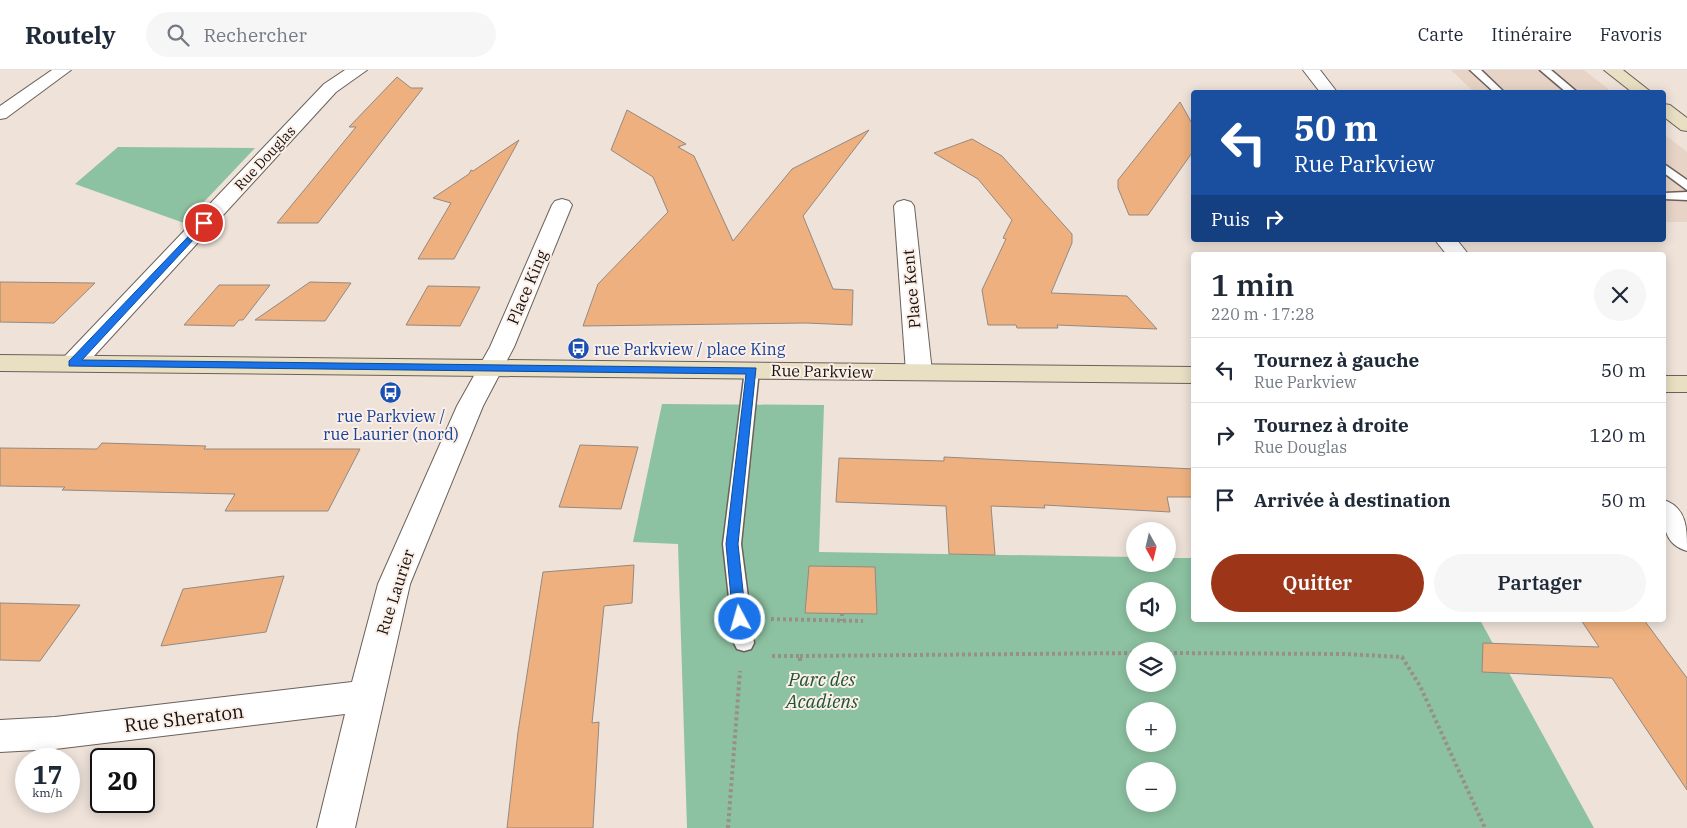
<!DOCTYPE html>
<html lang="fr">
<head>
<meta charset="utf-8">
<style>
	:root { --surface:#fff; --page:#f6f6f7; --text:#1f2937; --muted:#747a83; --line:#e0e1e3; --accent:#9d3518 }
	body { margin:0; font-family:"IBM Plex Serif",serif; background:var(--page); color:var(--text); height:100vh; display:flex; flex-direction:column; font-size:19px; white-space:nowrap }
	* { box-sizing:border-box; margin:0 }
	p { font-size:16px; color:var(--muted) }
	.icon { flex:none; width:28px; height:28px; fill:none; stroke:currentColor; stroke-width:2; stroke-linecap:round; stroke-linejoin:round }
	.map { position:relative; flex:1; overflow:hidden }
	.panel { position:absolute; left:1191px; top:182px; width:475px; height:370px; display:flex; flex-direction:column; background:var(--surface); border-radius:5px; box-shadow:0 2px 12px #0003 }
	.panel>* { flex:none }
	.hud { position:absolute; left:1191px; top:20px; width:475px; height:152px; border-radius:5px; box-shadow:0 2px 12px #0003; background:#1a4fa0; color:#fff; overflow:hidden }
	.needle { width:32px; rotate:172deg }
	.fabs { position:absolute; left:1126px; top:452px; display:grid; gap:10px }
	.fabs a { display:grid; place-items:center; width:50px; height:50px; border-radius:50%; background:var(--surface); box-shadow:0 2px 12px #0003; font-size:25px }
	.speed { position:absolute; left:15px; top:678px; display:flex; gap:10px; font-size:25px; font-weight:700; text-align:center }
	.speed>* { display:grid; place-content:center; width:65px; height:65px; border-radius:50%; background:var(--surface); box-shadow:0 2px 12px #0003; line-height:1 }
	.speed small { font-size:12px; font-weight:400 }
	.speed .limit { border:2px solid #111; border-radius:8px; background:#fff; color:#111 }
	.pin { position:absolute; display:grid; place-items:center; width:42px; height:42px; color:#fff; margin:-21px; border:2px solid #fff; border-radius:50%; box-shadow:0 1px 5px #0007 }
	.me { position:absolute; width:55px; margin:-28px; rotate:354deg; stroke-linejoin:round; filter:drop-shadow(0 0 4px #0008) }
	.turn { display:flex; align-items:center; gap:18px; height:105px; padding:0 20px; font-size:22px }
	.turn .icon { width:65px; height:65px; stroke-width:2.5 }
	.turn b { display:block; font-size:35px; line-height:42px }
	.then { display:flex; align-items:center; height:48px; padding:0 20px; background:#0003; gap:10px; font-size:19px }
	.round { display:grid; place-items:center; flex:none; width:52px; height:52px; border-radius:26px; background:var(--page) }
	.summary { display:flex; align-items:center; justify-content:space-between; height:85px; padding:0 20px }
	h1 { font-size:30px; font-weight:600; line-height:38px }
	.action { display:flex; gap:10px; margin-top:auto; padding:10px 20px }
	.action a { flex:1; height:58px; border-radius:30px; background:var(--accent); color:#fff; font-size:20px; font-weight:600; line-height:58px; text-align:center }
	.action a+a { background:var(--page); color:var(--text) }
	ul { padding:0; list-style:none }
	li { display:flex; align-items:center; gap:15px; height:65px; padding:0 20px; border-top:1px solid var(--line) }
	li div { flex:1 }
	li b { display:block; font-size:19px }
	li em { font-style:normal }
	header { display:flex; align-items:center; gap:30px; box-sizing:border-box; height:70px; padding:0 25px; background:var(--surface); border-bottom:1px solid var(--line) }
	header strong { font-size:24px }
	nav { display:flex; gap:28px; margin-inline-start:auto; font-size:18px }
	.search { width:350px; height:45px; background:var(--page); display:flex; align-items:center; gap:12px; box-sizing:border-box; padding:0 18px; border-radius:28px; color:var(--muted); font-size:19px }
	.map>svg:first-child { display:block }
</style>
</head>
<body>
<header>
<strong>Routely</strong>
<div class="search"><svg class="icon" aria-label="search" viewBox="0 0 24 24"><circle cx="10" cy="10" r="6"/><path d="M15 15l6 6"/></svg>Rechercher</div>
<nav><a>Carte</a><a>Itinéraire</a><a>Favoris</a></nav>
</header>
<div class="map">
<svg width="1687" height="758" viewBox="0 0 1687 758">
	<rect width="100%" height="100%" fill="#eee2d9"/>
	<g fill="#e7d4c7">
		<polygon points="1451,0 1584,0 1612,22 1474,22"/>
		<polygon points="1664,64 1687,82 1687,152 1664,152"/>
	</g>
	<g fill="#8cc2a1" fill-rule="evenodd">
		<polygon points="118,77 255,78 184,153 75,114"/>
		<path d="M662 334 824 335 819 482 1135 487V494H1168V488H1194V550H1480L1594 758H687L678 474 633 472ZM1135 521H1168V554H1135ZM1135 581H1168V614H1135ZM1135 641H1168V674H1135ZM1135 701H1168V734H1135Z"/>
	</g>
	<g fill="#eeb07e" stroke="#948981">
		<polygon points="397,7 411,18 423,18 318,153 277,153 356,57 349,57"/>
		<polygon points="1180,32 1194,57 1194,80 1148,145 1129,145 1118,118 1118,110"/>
		<polygon points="627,40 686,74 678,77 694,86 733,171 792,99 869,60 803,146 833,219 853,220 852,255 806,253 583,256 598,214 668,142 653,107 611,80"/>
		<polygon points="972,69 1002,86 1072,164 1072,173 1051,223 1127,226 1157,259 1057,255 1058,258 1017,258 1016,255 988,255 982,220 1006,169 1003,168 1012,150 978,109 934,83"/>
		<polygon points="519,70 454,189 418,189 451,133 433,128 469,104 471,100 473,101"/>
		<polygon points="0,212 95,213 54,253 0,252"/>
		<polygon points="310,212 351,213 325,251 255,250"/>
		<polygon points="219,215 270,215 243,250 239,250 234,256 184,255"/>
		<polygon points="428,216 480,217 460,256 406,255"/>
		<polygon points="102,373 206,376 204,379 360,379 328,441 225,441 235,424 62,420 65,417 0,416 0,378 97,379"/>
		<polygon points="580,375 638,377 621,439 559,437"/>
		<polygon points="944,387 1194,399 1194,427 1167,427 1170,442 1044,435 1045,438 991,436 995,485 949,484 946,436 836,432 839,388 944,391"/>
		<polygon points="634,495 632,533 604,536 592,653 599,652 593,758 507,758 518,662 543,502"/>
		<polygon points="809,496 875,497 877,544 805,543"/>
		<polygon points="284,506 266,562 161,576 183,519"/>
		<polygon points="0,533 80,535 40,591 0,590"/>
		<polygon points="1581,550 1644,550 1687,608 1687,720 1612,608 1482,602 1483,573 1599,577"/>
	</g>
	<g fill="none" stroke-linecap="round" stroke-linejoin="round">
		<defs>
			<g id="lane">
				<polygon points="1470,0 1481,0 1504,22 1494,22"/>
				<polygon points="1540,0 1551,0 1577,22 1566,22"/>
				<polygon points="1664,94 1687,110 1687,120 1664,103"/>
				<polygon points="1687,122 1687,130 1664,129 1664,123"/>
				<polygon points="752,295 759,300 741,474 754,573 751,579 744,581 737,579 734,573 723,474 745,300"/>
			</g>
			<g id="street">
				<polygon points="52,0 71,0 6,48 0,49 0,36"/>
				<polygon points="345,0 367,0 336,22 82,299 73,301 64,299 61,293 64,287 324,14"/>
				<polygon points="1303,0 1320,0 1337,22 1320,22"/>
				<polygon points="562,129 569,131 572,135 514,277 483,336 410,514 355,758 317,758 345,644 55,679 0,682 0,650 55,647 352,612 378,514 457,336 490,277 552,135 555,131"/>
				<polygon points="904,130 911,132 914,136 932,302 928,308 919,310 910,308 906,302 894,136 897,132"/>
				<polygon points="1435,170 1457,170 1469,185 1447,185"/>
				<path d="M1664 430C1687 438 1687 458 1687 481 1662 474 1663 452 1664 430Z"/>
			</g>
			<g id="secondary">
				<polygon points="1604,0 1623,0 1651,22 1632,22"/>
				<polygon points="1664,34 1670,35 1687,48 1687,61 1681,60 1664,47"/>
				<polygon points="0,285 1194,297 1194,313 0,301"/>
				<rect x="1664" y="306" width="23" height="16"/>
			</g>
		</defs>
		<use href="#lane" stroke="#6b615a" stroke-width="3"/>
		<use href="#street" stroke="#6b615a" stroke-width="2"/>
		<use href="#secondary" stroke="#6b615a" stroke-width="2"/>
		<g stroke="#988f88" stroke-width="4" stroke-dasharray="3 3" stroke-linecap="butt">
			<polyline points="842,543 842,551"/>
			<polyline points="771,549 863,551"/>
			<polyline points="1168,583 1344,584 1402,587 1420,616 1485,758"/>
			<polyline points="772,586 800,586 800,594"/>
			<polyline points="800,586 1135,583"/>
			<polyline points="728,758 740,601"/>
		</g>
		<use href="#lane" fill="#fff" fill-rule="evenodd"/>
		<use href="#street" fill="#fff" fill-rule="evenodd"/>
		<use href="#secondary" fill="#e9dfc3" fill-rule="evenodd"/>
	</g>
	<polygon fill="#1a73e8" stroke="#114b97" points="204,150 207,151 207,155 82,290 756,298 738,474 746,549 744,553 735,553 733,549 726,474 746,304 69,296 69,291"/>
	<defs>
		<symbol id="bus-disc" viewBox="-11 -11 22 22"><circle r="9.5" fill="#1a4fb4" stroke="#fbefe7"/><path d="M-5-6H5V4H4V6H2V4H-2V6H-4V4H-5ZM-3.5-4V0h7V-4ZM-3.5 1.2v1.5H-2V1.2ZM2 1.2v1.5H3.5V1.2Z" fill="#fff"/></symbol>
	</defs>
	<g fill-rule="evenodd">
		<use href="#bus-disc" x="566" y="266" width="25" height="25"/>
		<use href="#bus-disc" x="378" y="310" width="25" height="25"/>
	</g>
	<g text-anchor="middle" stroke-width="4" stroke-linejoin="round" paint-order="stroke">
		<g font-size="14" fill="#16120f" stroke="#fbefe7">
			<text transform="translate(265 88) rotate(-47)" y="5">Rue Douglas</text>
		</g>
		<g font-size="16" fill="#16120f" stroke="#fbefe7">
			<text transform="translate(527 217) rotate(-67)" y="6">Place King</text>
			<text transform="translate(911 219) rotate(-95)" y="6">Place Kent</text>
			<text transform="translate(822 301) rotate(1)" y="6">Rue Parkview</text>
			<text transform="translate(395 522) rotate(-72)" y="6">Rue Laurier</text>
		</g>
		<g font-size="16" fill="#164399" stroke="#fbefe7" text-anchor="start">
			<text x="594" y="285">rue Parkview / place King</text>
			<text x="391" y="352" text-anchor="middle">rue Parkview /<tspan x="391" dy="18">rue Laurier (nord)</tspan></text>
		</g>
		<g font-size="19" font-style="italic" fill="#1d5539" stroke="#fbefe7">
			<text x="822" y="616">Parc des<tspan x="822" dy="22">Acadiens</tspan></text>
		</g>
		<g font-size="19" fill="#16120f" stroke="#fbefe7">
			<text transform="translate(184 648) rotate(-7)" y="7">Rue Sheraton</text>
		</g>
	</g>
</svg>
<div class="fabs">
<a><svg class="needle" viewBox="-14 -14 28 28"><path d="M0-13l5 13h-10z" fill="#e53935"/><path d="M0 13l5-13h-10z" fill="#747a83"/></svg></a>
<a><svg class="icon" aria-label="sound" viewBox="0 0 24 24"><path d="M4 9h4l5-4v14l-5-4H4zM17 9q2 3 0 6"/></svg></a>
<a><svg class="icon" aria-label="layers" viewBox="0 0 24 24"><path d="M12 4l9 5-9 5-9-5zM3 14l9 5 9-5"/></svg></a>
<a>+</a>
<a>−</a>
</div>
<div class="speed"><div>17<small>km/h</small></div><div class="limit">20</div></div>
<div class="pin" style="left:204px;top:153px;background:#d93025"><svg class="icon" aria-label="arrive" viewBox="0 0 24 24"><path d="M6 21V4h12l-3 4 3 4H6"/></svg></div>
<svg class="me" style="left:740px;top:549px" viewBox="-20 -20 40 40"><circle r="17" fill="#1a73e8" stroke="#fff" stroke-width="3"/><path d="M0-11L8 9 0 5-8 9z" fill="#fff"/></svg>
<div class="hud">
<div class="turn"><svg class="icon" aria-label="left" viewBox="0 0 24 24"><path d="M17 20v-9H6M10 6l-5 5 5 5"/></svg><div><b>50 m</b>Rue Parkview</div></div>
<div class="then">Puis<svg class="icon" aria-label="right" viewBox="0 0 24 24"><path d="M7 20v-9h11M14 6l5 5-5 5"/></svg></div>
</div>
<section class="panel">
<div class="summary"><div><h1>1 min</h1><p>220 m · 17:28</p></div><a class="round"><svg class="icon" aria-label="close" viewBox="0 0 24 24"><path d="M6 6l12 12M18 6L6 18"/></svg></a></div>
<ul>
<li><svg class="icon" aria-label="left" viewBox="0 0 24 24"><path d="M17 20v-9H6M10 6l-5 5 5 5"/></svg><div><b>Tournez à gauche</b><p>Rue Parkview</p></div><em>50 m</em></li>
<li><svg class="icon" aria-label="right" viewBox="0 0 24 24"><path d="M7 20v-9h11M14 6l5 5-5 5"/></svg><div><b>Tournez à droite</b><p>Rue Douglas</p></div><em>120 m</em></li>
<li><svg class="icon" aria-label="arrive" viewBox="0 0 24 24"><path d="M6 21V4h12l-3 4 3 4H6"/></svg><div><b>Arrivée à destination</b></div><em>50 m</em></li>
</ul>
<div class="action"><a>Quitter</a><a>Partager</a></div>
</section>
</div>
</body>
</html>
